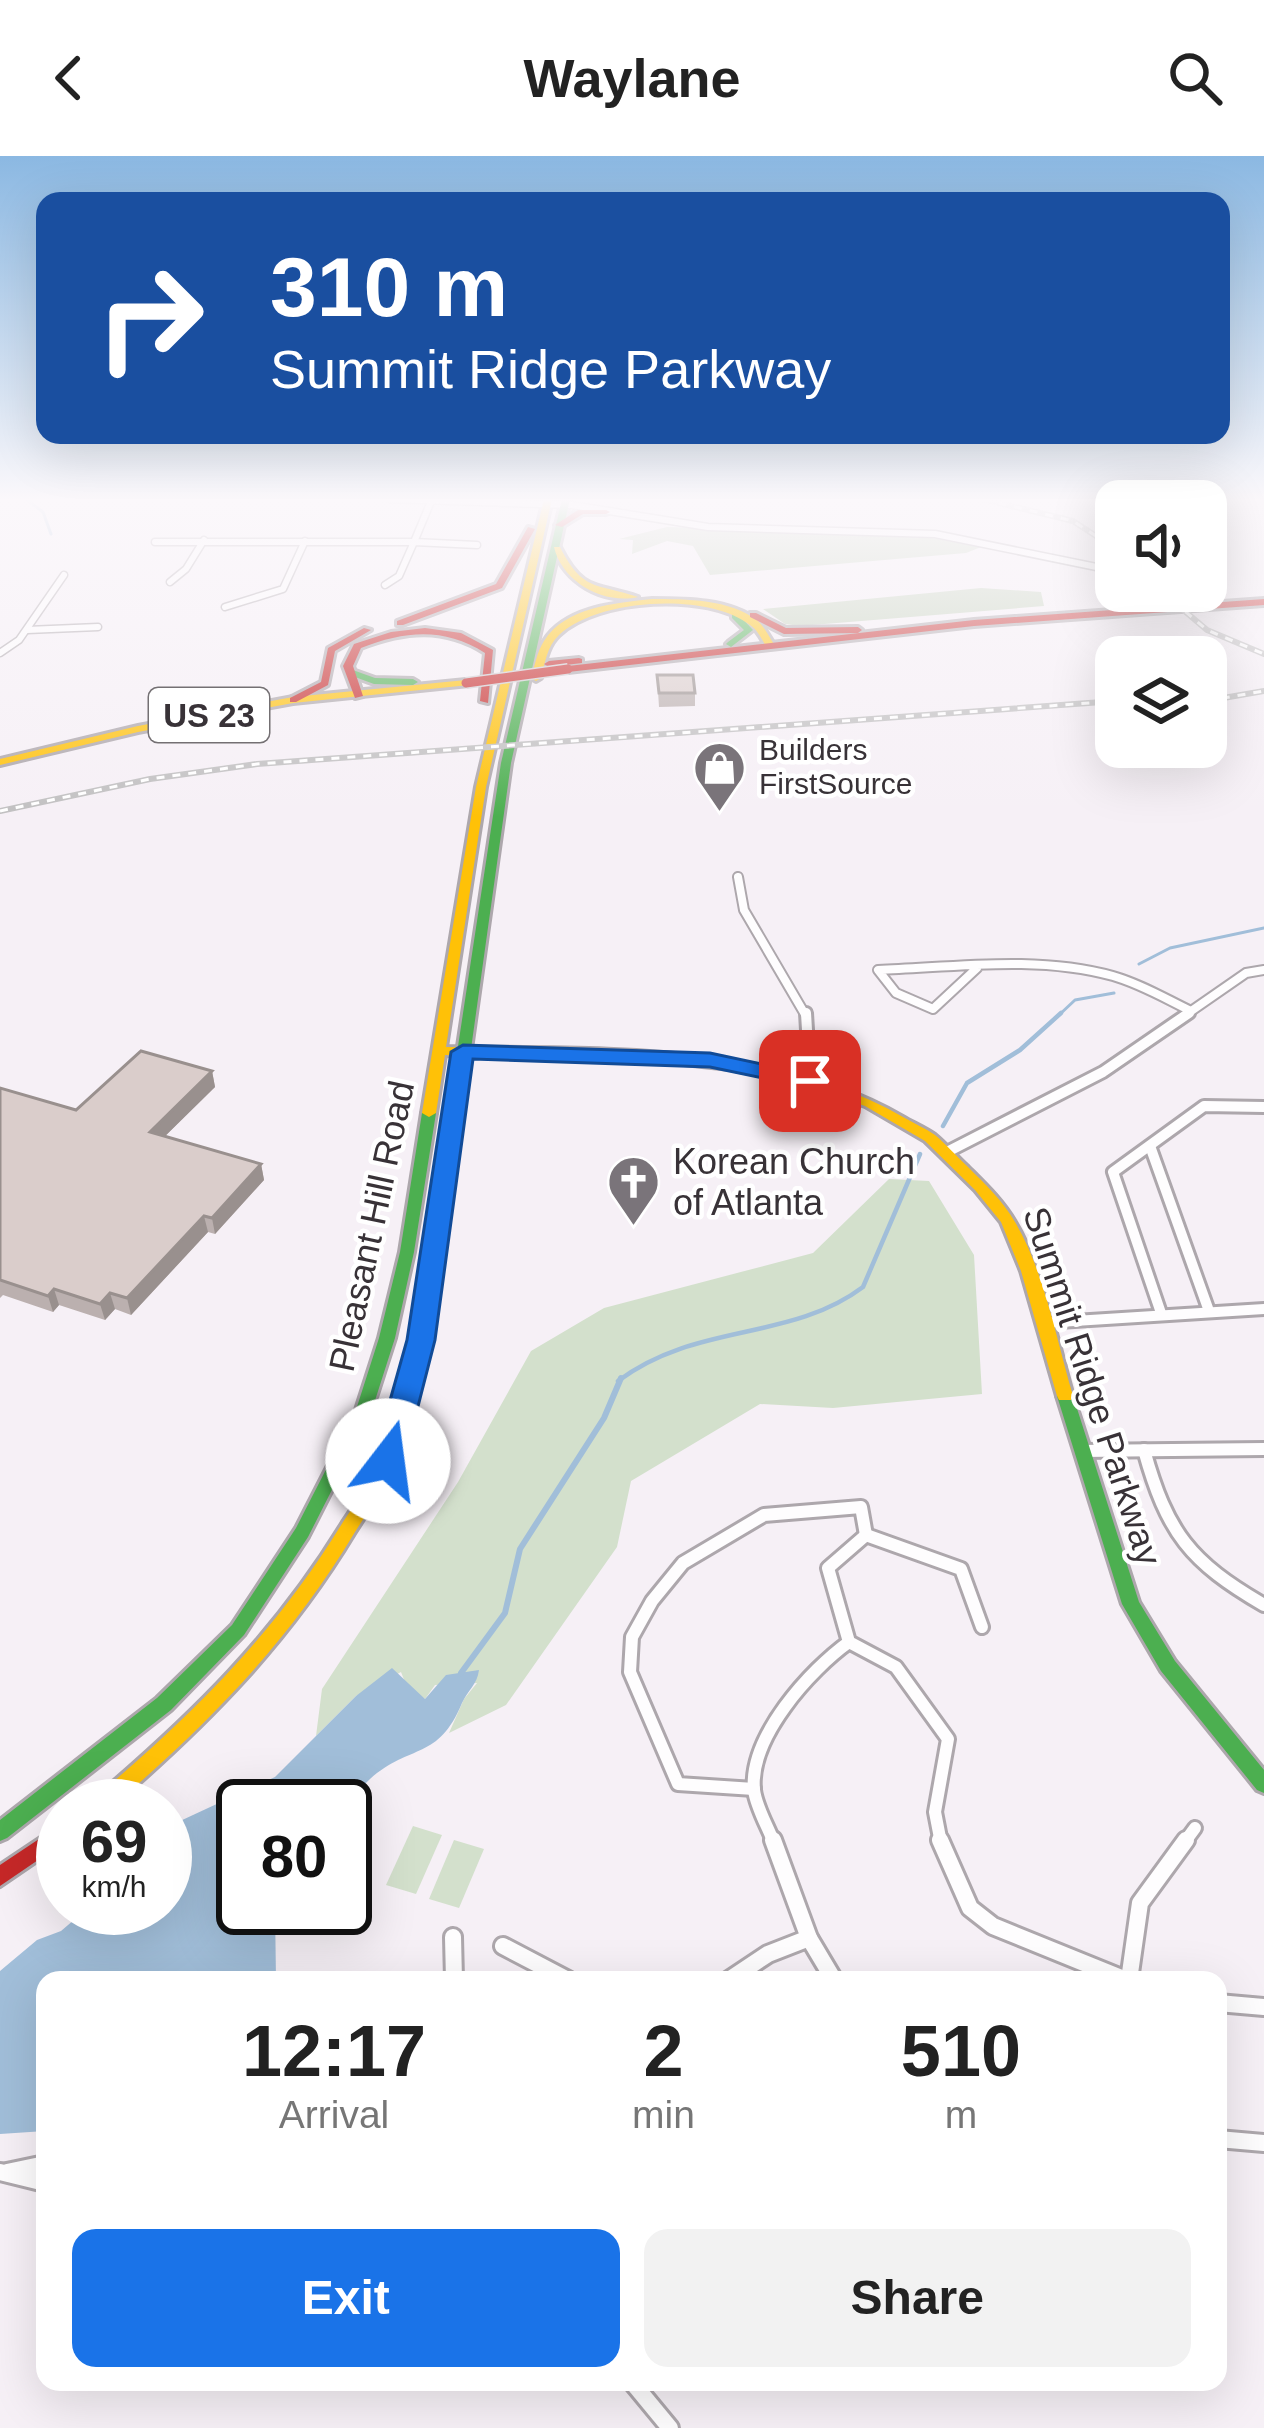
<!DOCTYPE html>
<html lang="en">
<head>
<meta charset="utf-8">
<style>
	:root { --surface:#fff; --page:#f2f2f2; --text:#222; --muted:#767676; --accent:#1a73e8 }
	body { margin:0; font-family:Helvetica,sans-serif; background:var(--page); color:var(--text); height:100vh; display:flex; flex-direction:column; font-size:45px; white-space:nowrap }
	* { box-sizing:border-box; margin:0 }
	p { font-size:39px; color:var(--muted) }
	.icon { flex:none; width:66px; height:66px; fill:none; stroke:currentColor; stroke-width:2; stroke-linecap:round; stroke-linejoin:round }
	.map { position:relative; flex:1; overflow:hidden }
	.side { position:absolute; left:36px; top:1815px; width:1191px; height:420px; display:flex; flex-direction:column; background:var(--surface); border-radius:24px; box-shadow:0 12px 48px #0002 }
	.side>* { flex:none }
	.hud { position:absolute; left:36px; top:36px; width:1194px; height:252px; border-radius:24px; box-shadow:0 12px 48px #0002; background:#1a4fa0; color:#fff; overflow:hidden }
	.controls { position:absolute; left:1095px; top:324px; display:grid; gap:24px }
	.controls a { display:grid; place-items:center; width:132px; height:132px; border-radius:24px; background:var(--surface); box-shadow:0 12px 48px #0002; font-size:60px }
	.speed { position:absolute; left:36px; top:1623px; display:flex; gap:24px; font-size:60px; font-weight:700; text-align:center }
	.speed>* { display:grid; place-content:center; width:156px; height:156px; border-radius:50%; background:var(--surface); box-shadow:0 12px 48px #0002; line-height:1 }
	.speed small { font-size:30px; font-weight:400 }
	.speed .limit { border:6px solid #111; border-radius:18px; background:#fff; color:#111 }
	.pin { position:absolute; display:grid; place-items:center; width:102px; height:102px; color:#fff; margin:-51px; border-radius:24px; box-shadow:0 6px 18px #0006 }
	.me { position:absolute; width:132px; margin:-66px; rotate:15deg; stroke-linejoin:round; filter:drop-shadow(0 0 9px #0008) }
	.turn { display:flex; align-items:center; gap:42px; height:252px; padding:0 36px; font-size:54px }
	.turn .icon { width:156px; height:156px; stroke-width:2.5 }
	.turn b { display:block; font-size:84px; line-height:102px }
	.eta { display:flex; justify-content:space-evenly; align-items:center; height:204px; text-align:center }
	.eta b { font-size:72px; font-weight:700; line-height:84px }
	.action { display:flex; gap:24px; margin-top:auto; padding:24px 36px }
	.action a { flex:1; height:138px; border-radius:24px; background:var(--accent); color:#fff; font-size:48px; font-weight:700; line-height:138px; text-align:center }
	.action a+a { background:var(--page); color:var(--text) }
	header { display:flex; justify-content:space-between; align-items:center; height:156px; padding:0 36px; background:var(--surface); font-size:54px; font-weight:700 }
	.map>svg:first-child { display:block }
</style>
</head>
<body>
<header><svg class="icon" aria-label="back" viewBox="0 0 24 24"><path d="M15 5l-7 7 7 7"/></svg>Waylane<svg class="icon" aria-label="search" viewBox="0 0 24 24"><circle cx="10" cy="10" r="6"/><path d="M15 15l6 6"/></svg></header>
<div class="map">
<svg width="1264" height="2272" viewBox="0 0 1264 2272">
	<rect width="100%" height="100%" fill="#f6f0f6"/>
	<g fill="#d3e0cc">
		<polygon points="889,1023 929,1025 974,1099 982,1238 833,1252 760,1248 631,1325 617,1391 506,1549 449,1577 464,1543 477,1527 435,1529 425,1543 407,1531 401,1516 356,1540 316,1580 322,1533 458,1326 531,1195 604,1152 813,1097"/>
		<polygon points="413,1670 442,1679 416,1738 386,1729"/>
		<polygon points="454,1684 484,1693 459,1752 429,1743"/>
	</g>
	<g fill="#c3d1bb">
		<polygon points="667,371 911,378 981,391 966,397 710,419 693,390 667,385 632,398 633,384 619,383"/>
		<polygon points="981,432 1041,436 1044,450 800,470 785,468 763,453"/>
	</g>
	<path fill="#a1bed9" d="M392 1512 425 1543 446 1519 479 1514C477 1529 468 1534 462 1547 438 1605 411 1587 370 1623 361 1631 353 1643 345 1652L243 1650V1752H275L276 1824H45V1975L0 1978V1815L37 1784 61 1775 88 1752H165V1672L275 1621 356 1540Z"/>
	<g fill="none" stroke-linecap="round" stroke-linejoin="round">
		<g stroke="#a1bed9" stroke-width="3">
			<polyline points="26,343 43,356 51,378"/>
			<polyline points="1139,808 1170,792 1264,772"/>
			<polyline points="1058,860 1075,844 1114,837"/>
		</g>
		<g stroke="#a1bed9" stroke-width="4.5">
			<polyline points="943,970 967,927 1020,894 1061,857"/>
			<path d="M618 1225C696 1166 790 1186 863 1131L920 998"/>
		</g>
		<polyline stroke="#a1bed9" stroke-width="6" points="461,1517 505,1457 520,1393 604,1262 621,1222"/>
		<defs>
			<g id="street-far4">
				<polyline points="389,343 572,349 708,371 935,378 1116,415"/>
				<polyline points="155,386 414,386 432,343"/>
				<polyline points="170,426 186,413 204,384"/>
				<polyline points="385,429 399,420 414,386 477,389"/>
				<polyline points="1188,435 1204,450"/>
				<polyline points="225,451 283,433 305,385"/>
				<polyline points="27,474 98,471"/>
				<polyline points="0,497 19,484 64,419"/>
			</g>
			<g id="street-far3">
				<polyline points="738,721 744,754 806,860"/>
				<path d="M977 812 933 853 896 837 878 814C956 811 1037 799 1113 820 1141 828 1166 843 1191 855"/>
				<polyline points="1184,860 1246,817 1264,814"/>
			</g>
			<g id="street-far2">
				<polyline points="806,857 810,925"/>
				<polyline points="1150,990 1209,1155"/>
				<polyline points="947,996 1103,916 1189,857"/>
				<polyline points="1161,1157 1113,1016 1204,950 1264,951"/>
				<polyline points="1043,1167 1264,1153"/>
			</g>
			<g id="street-far1">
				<path d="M1144 1294C1167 1377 1190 1406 1264 1449"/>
				<polyline points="1081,1295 1264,1293"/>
				<polyline points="866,1379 828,1412 849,1486 896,1511 948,1583 935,1656 941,1687"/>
				<polyline points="866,1379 961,1413 982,1471"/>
				<polyline points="754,1633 678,1628 630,1516 632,1481 652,1445 683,1407 764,1359 861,1351 866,1379"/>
				<path d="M774 1687C768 1671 756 1651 754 1634 749 1581 810 1514 849 1486"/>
				<polyline points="1184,1687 1195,1672"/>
			</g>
			<g id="street">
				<polyline points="773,1684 809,1782 834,1824"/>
				<polyline points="940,1684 970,1752 993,1770 1126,1824"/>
				<polyline points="453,1781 454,1824"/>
				<polyline points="503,1790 568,1824"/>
				<polyline points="729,1824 768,1798 809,1782"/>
				<polyline points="1129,1824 1140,1747 1186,1684"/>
				<polyline points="1218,1847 1264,1851"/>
				<polyline points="1218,1983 1264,1987"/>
				<polyline points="0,2016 45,2027"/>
				<polyline points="7,2016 45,2008"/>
				<polyline points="632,2226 670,2272"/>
			</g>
			<g id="fast">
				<polygon points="562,343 570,343 511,607 464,943 457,947 450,943 501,607"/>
				<polygon points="732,458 738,458 753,474 731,491 726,488 728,486 744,474 732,462"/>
				<polygon points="350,513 375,522 413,523 418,526 413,529 374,528 347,518 347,514"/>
				<polygon points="429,953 436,957 414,1096 395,1182 371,1257 308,1381 244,1479 171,1554 7,1682 0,1685 0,1664 157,1542 232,1469 296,1372 355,1257 379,1182 400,1096 422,957"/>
				<polygon points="1065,1234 1071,1236 1073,1240 1139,1446 1175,1505 1264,1614 1264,1637 1257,1634 1161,1515 1122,1448 1057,1240 1059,1236"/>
			</g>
			<g id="slow">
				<path d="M544 343H552L486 631 446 891C594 894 771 884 903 961 913 967 925 972 935 979 946 988 957 1001 968 1011 985 1028 1003 1045 1015 1066 1044 1114 1057 1186 1073 1240L1071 1244H1059L1057 1240 1021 1115 1001 1066 975 1034 925 985 865 950 799 927 730 913 656 905 445 899 436 957 429 961 422 957 476 631Z"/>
				<path d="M554 391H560C583 437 598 427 638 441 604 449 562 426 554 391Z"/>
				<path d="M652 443C686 443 730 443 758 465 765 472 770 482 775 490L767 492C762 484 758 474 750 469 708 436 598 442 559 479 547 490 545 507 541 522L536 525 531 522C535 509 537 496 544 485 565 451 616 447 652 443Z"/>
				<polygon points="466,524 469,525 469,529 293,547 138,576 0,609 0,603 138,570 293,541"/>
				<path d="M457 939 464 943C447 1063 440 1190 396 1304 387 1330 370 1352 355 1376 289 1486 210 1566 113 1650H89L92 1644C192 1559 274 1479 343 1366 356 1346 372 1326 380 1303 424 1189 433 1063 450 943Z"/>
			</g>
			<g id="jam">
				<polygon points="578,354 606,354 610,356 606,358 583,358 562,371 555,369"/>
				<polygon points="528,371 535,373 502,432 403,469 397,469 397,465 496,428"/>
				<polygon points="1264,443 1264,449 974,470 568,516 563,513 568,510 974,464"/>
				<polygon points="750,457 756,457 786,472 858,471 862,474 858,477 784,478 750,461"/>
				<polygon points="364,472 371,474 335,495 328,529 296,546 290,546 290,542 321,526 328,492"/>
				<path d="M425 472 461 477 493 494 488 547 480 545 485 497C444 471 405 475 361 492L353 510 363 540 355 542 343 510 354 488 391 476Z"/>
				<polygon points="579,502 582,503 582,507 549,511 544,508 549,505"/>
				<polygon points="63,1667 63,1687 0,1730 0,1709"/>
			</g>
		</defs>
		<use href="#street-far4" stroke="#ada7ac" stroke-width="9"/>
		<use href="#street-far3" stroke="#ada7ac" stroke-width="12"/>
		<use href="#street-far2" stroke="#ada7ac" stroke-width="16"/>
		<use href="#street-far1" stroke="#ada7ac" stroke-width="18"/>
		<use href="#street" stroke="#ada7ac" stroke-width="22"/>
		<use href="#fast" stroke="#ada7ac" stroke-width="6"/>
		<use href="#slow" stroke="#ada7ac" stroke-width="6"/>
		<use href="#jam" stroke="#ada7ac" stroke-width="6"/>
		<use href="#street-far4" stroke="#fefdfe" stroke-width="6"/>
		<use href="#street-far3" stroke="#fefdfe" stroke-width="8"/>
		<use href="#street-far2" stroke="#fefdfe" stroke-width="10"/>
		<use href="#street-far1" stroke="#fefdfe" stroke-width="12"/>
		<use href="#street" stroke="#fefdfe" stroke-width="16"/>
		<use href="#fast" fill="#4caf50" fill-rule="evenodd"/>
		<use href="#slow" fill="#ffc107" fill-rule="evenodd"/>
		<use href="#jam" fill="#c62828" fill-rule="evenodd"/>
		<defs>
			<g id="rail">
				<polyline points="983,343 1073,365 1116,393"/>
				<polyline points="1161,435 1207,474 1264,498"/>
				<polyline points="1206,545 1264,535"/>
				<polyline points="0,655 150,623 257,608 1116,545"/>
			</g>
		</defs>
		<use href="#rail" stroke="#c1c0c1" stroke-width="6"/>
		<use href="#rail" stroke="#fff" stroke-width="3" stroke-dasharray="8" stroke-linecap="butt"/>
		<defs>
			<polyline id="jam-bridge" points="466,527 568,513"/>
		</defs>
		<use href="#jam-bridge" stroke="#d0ccd0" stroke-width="12" stroke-linecap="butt"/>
		<use href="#jam-bridge" stroke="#c62828" stroke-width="9"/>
	</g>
	<g fill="#bbb0af">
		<polygon points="657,519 695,537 695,550 659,551"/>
		<polygon points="212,915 215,931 165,980 261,1008 264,1024 215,1078 208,1076 131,1159 115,1153 105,1164 59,1149 53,1156 3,1139 0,1142 0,932 76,954"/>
	</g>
	<g fill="#99908e">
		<polygon points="212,915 215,931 153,992 150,976"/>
		<polygon points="261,1008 264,1024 215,1078 212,1062"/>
		<polygon points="204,1060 208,1076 131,1159 127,1142"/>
		<polygon points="54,1133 59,1149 53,1156 48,1140"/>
		<polygon points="110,1137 115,1153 105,1164 100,1148"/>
	</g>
	<g fill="#dacdcb" stroke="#99908e" stroke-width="3">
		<polygon points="657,519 693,519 695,537 659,537"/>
		<polygon points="141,895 212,915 150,976 261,1008 212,1062 204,1060 127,1142 110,1137 100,1148 54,1133 48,1140 0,1124 0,932 76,954"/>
	</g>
	<linearGradient id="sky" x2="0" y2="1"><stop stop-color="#8bb8e2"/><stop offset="0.52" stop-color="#fbf8fb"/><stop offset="1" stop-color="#fbf8fb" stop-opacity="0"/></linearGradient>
	<rect width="1264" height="661" fill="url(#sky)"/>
	<polygon fill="#1a73e8" stroke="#114b97" stroke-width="3" points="463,889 710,897 818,920 822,925 810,932 710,911 473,903 435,1184 404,1305 399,1313 378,1313 373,1305 407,1184 451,896"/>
	<defs>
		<symbol id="shop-pin" viewBox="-11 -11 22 30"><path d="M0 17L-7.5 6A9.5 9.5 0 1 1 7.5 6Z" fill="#7a747a" stroke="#fff"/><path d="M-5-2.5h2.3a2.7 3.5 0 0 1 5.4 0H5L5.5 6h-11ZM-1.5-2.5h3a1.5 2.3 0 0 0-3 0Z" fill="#fff"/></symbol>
		<symbol id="church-pin" viewBox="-11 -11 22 30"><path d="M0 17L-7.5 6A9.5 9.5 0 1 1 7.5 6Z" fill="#7a747a" stroke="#fff"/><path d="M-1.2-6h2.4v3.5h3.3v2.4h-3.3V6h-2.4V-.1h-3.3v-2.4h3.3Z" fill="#fff"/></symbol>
	</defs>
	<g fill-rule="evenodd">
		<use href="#shop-pin" x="690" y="582" width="59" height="81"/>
		<use href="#church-pin" x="604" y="996" width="59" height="81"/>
	</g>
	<g text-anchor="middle" stroke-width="9" stroke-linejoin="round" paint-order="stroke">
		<g font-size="30" fill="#383237" stroke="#fff" text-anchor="start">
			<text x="759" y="604">Builders<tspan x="759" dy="34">FirstSource</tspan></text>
		</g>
		<rect fill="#fff" stroke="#747073" stroke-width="3" x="149" y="532" width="120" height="54" rx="9"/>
		<g font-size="33" font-weight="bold" fill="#383237">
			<text x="209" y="571">US 23</text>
		</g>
		<g font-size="36" fill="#383237" stroke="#fff" text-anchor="start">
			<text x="673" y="1018">Korean Church<tspan x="673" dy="41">of Atlanta</tspan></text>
		</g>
		<g font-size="36" fill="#383237" stroke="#fff">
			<text transform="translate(371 1070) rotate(-78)" y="13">Pleasant Hill Road</text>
			<text transform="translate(1093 1230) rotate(72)" y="13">Summit Ridge Parkway</text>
		</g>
	</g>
</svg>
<div class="controls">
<a><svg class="icon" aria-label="sound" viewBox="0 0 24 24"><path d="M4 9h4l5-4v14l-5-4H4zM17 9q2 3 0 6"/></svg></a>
<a><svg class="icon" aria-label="layers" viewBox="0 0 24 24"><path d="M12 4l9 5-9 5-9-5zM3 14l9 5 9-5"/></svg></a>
</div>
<div class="speed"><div>69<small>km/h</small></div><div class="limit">80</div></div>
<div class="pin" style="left:810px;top:925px;background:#d93025"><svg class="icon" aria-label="arrive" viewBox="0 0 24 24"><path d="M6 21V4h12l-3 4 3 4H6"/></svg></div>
<svg class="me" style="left:388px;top:1305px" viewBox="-20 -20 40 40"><circle r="19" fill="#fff"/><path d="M0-13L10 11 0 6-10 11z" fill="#1a73e8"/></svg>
<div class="hud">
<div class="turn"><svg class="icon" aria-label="right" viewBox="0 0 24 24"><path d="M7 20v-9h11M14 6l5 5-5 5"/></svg><div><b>310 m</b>Summit Ridge Parkway</div></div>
</div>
<section class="side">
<div class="eta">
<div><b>12:17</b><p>Arrival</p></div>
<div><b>2</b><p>min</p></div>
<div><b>510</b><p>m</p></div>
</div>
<div class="action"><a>Exit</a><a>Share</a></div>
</section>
</div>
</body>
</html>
